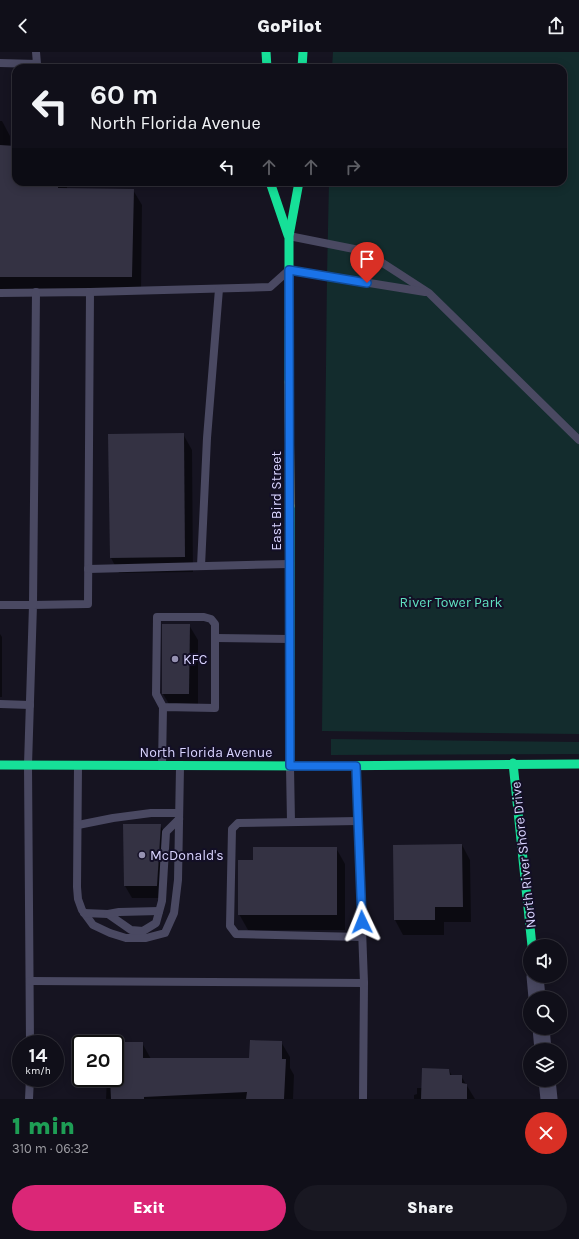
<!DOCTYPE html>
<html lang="en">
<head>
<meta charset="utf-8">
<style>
	:root { --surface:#100f19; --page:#191822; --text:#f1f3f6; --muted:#9c9ca2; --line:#302f38; --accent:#db2777 }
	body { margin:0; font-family:Karla,sans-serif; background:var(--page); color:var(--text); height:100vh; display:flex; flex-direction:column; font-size:15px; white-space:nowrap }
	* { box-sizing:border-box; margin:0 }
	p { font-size:13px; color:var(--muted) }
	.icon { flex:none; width:22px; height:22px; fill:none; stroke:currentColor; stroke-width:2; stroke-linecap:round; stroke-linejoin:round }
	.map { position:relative; height:1047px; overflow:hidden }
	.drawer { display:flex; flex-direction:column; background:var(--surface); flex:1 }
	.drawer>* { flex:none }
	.banner { position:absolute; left:12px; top:12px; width:555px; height:122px; border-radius:12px; box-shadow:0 2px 10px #0003,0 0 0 1px var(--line); background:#100f19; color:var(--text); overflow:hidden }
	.tools { position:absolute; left:523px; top:887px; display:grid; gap:8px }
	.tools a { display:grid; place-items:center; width:44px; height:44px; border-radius:50%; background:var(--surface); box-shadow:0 2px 10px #0003,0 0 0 1px var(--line); font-size:20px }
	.speed { position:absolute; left:12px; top:983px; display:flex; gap:8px; font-size:20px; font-weight:700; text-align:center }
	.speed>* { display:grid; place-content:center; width:52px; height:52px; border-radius:50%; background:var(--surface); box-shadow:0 2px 10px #0003,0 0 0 1px var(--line); line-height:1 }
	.speed small { font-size:10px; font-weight:400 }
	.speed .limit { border:2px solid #111; border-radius:6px; background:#fff; color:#111 }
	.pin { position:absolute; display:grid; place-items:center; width:34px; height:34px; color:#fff; margin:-41px -17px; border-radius:50% 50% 50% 0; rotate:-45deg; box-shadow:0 0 4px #0007 }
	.pin .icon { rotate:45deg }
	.me { position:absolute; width:44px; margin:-22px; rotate:358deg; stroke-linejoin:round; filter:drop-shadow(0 0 3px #0008) }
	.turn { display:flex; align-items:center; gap:14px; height:84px; padding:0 12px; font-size:18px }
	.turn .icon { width:52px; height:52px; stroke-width:2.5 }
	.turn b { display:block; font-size:28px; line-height:34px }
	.lanes { display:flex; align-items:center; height:38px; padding:0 12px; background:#0003; justify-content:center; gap:20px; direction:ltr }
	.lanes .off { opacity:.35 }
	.round { display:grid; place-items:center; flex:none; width:42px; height:42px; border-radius:21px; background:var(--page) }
	.overview { display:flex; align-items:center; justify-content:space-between; height:68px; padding:0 12px }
	h1 { font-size:24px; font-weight:800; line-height:30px; color:#1e9e55 }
	.button { display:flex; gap:8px; margin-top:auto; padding:8px 12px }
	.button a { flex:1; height:46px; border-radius:24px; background:var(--accent); color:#fff; font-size:16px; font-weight:800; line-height:46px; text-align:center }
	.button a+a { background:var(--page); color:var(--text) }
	header { display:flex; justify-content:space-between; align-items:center; height:52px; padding:0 12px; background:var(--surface); font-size:18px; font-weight:800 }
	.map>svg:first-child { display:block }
</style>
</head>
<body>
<header><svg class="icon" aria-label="back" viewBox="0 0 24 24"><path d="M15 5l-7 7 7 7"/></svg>GoPilot<svg class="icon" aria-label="share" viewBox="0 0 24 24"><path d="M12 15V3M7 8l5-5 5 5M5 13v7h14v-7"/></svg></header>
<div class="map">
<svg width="579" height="1047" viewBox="0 0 579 1047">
	<rect width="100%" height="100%" fill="#161421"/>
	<g fill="#132c2d">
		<polygon points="333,0 579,0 579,682 322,679 327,224 329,130 563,130 563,16 332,16"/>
		<polygon points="331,687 579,690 579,702 331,703"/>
	</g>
	<g fill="#0007">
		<polygon points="0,69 2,69 10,84 10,95 16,95 16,130 67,130 67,137 133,138 142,153 141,240 0,240"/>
		<polygon points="183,382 192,398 193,520 119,521 111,506"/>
		<polygon points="189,573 198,588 198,657 172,657 163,642"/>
		<polygon points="0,582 2,585 2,645 0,645"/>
		<polygon points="160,773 167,785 164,846 132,846 125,834"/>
		<polygon points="462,793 470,808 471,870 444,870 444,883 403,883 395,868 394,794"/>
		<polygon points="336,796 345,812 345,878 248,878 239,862 254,809"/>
		<polygon points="281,990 290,1005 290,1016 294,1023 293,1047 106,1047 107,1026 115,1026 115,992 107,992 107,991 142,991 151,1007 250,1006"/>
		<polygon points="449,1018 452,1024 461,1024 475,1047 414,1047 414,1043 417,1042 417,1036 423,1036"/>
	</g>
	<g fill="#343243">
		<polygon points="0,93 16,94 16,130 58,130 58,136 134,137 132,225 0,225"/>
		<polygon points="184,381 185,505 110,506 108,382"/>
		<polygon points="162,572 190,572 189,642 162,642"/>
		<polygon points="123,772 161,772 157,834 124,834"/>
		<polygon points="462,792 463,855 435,855 435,868 394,868 393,793"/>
		<polygon points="253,795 337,795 337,863 238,863 238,808 253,808"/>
		<polygon points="250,988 282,989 282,1007 286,1007 284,1047 246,1047 247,1040 144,1045 144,1047 111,1047 110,1026 115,1026 115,990 143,990 143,1006 249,1006"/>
		<polygon points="422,1016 449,1017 450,1023 462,1023 462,1031 467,1032 467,1047 421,1047"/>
	</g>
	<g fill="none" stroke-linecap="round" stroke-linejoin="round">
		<g stroke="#4a4962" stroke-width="8">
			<polyline points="0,11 37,12 36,0"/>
			<polyline points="289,184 364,199 429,241 579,388"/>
			<polyline points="90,240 270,235 289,218 425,240"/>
			<polyline points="0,241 90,240 88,552 33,553 28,713 30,992"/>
			<polyline points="201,514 207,386 219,237"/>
			<polyline points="88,517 289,512"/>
			<polyline points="0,553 33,553 36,240"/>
			<polyline points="216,586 289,587"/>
			<polyline points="0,652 30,653"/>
			<polyline points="78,714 77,835 78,847 82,858 93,873 110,881 126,886 146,886 165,881 174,861 178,828 180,715"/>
			<polyline points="162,714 163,655 156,642 157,565 204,565 211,567 215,572 215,656 163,655"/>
			<polyline points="290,715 291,770"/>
			<polyline points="356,715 364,931 363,1047"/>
			<polyline points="358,769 238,771 232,777 230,874 236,882 362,885"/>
			<polyline points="78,773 113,766 151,761 179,761"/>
			<polyline points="84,861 108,862 131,878 143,879 156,871 162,849 166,780 179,767"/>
			<polyline points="108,862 119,860 159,859"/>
			<polyline points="30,929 364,931"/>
			<polyline points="29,1047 30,1026"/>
		</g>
		<g stroke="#4a4962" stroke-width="17">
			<polyline points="535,924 537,946"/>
			<polyline points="541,976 543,998"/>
			<polyline points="547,1028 549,1047"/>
		</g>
		<g stroke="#16e098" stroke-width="9">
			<polyline points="266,0 267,16"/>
			<polyline points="302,16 303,0"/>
			<polyline points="270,130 288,183"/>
			<polyline points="289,330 289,184 299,130"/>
			<polyline points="290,454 290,714"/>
			<polyline points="513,711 532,894"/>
			<polyline points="0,713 311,714 579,712"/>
		</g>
		<polyline stroke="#ffcf43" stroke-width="9" points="289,330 290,454"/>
	</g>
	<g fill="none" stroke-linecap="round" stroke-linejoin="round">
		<defs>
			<polyline id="route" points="362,870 356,714 290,714 289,218 367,231"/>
		</defs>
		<use href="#route" stroke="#114b97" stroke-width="10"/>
		<use href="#route" stroke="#1a73e8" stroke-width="7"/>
	</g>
	<g fill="#9591b1" stroke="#130f26" stroke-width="1.5">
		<circle cx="175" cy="607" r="4"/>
		<circle cx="142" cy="803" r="4"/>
	</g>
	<g text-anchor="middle" stroke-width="4" stroke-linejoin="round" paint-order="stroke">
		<g font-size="14" fill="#d9d4ff" stroke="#130f26">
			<text transform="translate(276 449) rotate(-90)" y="5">East Bird Street</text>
			<text x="206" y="705">North Florida Avenue</text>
			<text transform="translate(523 803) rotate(-96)" y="5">North River Shore Drive</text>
		</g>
		<g font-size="14" fill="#5fe0c0" stroke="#130f26">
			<text x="451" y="555">River Tower Park</text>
		</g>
		<g font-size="14" fill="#d9d4ff" stroke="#130f26" text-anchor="start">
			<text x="183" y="612">KFC</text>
			<text x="150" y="808">McDonald's</text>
		</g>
	</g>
</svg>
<div class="tools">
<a><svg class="icon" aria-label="sound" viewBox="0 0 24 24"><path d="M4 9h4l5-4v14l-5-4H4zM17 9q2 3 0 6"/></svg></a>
<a><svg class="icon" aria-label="search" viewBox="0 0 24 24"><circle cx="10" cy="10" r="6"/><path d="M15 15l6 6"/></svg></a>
<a><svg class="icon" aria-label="layers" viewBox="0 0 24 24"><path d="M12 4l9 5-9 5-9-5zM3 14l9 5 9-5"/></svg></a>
</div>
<div class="speed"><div>14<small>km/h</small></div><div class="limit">20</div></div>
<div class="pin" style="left:367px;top:231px;background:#d93025"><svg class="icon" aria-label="arrive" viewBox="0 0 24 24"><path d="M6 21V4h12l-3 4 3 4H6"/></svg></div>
<svg class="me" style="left:362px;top:870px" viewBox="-20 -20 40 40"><path d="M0-17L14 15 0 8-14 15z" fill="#1a73e8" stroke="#fff" stroke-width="4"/></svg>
<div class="banner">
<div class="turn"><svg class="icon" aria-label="left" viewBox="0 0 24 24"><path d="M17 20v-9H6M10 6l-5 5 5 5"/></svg><div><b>60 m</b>North Florida Avenue</div></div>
<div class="lanes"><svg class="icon" aria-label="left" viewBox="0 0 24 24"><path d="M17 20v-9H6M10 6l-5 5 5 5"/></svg><svg class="icon off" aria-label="ahead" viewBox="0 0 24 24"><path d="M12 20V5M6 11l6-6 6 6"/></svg><svg class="icon off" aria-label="ahead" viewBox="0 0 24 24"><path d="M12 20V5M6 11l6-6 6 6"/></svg><svg class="icon off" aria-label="right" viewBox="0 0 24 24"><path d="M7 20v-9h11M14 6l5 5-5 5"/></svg></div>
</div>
</div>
<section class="drawer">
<div class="overview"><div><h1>1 min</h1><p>310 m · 06:32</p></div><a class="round" style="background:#d93025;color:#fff"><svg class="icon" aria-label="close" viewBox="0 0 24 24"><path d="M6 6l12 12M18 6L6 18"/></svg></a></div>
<div class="button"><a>Exit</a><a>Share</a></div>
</section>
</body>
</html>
